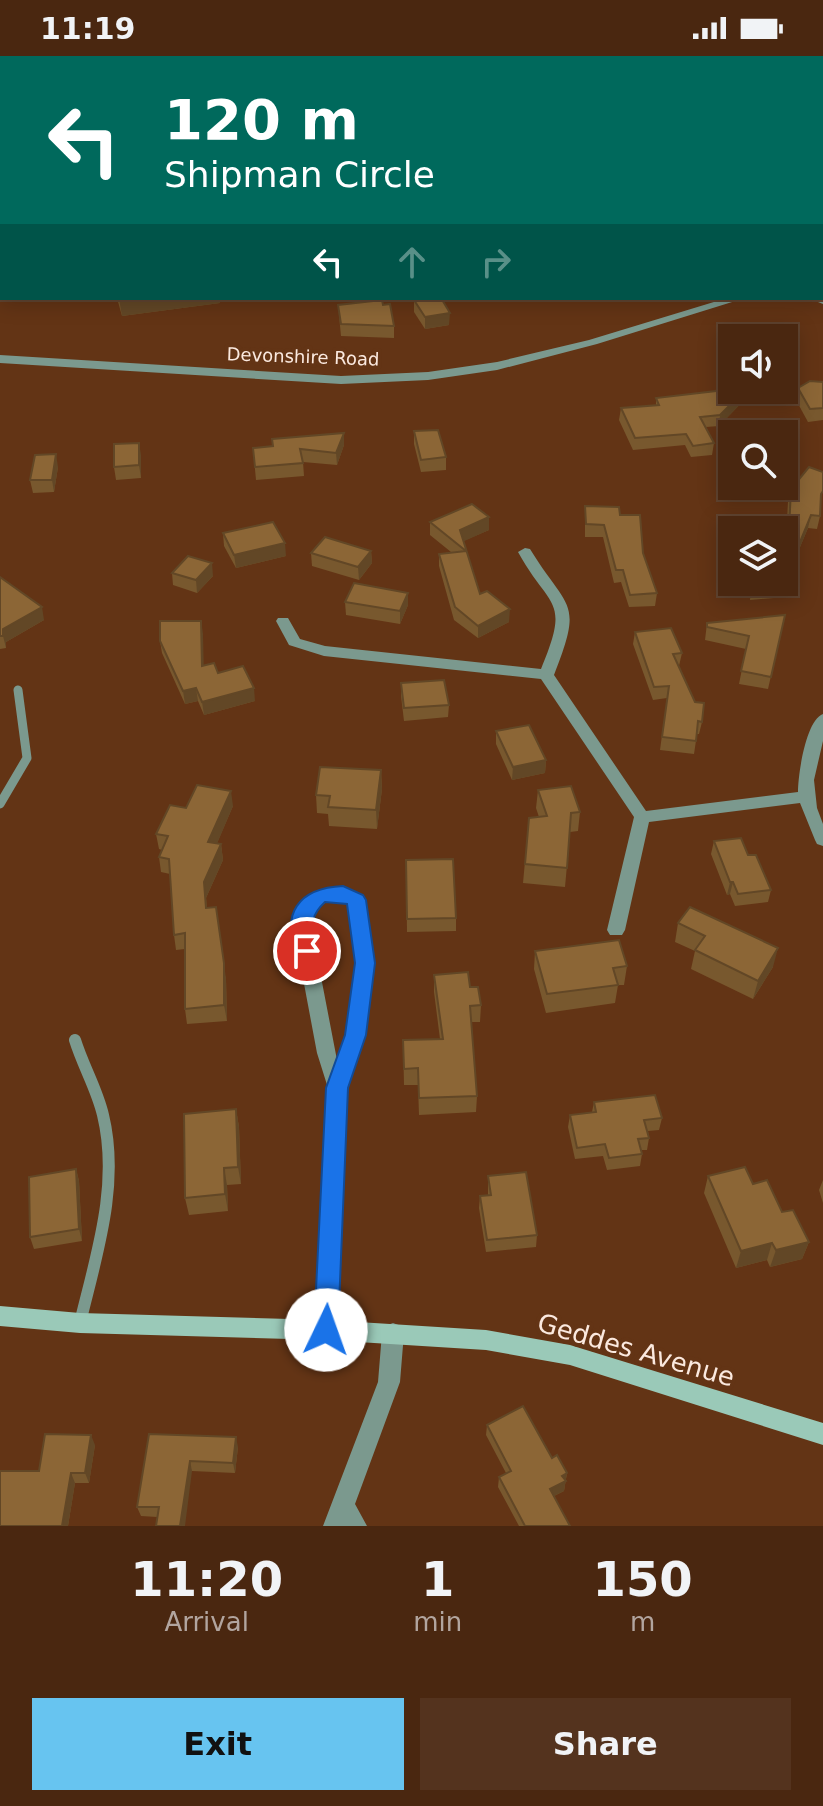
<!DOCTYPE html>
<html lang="en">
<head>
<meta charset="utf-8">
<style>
	:root { --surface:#4a2710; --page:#54331e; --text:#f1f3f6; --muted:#b2a59f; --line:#614430; --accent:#67c4f0 }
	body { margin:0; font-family:"DejaVu Sans",sans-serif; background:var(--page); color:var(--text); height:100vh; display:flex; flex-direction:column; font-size:30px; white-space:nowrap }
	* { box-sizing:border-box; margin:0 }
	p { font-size:26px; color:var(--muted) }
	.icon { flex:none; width:44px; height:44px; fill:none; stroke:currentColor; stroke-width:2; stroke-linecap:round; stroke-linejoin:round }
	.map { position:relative; height:1470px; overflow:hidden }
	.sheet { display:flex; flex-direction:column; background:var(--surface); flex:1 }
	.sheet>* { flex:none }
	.hud { position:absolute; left:0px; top:0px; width:824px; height:244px; box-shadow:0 4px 20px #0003,0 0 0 2px var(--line); background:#00695c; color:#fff; overflow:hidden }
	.controls { position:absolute; left:718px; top:268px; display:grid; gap:16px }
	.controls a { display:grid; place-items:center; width:80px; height:80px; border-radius:0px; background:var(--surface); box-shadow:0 4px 20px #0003,0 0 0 2px var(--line); font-size:40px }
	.pin { position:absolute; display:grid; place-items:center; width:68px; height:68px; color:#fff; margin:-34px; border:4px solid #fff; border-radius:50%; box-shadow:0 2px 8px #0007 }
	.me { position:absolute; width:88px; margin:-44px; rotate:3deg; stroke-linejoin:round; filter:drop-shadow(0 0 6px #0008) }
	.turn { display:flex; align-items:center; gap:28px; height:168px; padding:0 32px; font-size:36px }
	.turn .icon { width:104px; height:104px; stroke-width:2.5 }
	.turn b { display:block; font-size:56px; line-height:68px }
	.lanes { display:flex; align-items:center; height:76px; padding:0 32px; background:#0003; justify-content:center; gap:40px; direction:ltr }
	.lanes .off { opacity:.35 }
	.eta { display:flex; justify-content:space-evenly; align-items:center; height:136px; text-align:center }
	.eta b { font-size:48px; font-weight:700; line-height:56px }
	.cta { display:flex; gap:16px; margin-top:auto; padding:16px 32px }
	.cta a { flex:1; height:92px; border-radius:0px; background:var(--accent); color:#111; font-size:32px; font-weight:700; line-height:92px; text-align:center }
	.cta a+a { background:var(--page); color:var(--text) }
	.status { display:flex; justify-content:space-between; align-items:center; height:56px; padding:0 40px; background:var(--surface); direction:ltr }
	.status svg { height:22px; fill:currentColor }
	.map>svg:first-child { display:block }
</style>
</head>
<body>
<div class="status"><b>11:19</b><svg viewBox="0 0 49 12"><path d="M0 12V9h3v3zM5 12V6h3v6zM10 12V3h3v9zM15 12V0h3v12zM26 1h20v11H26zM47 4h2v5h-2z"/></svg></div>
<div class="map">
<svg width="823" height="1470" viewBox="0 0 823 1470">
	<rect width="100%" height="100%" fill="#633415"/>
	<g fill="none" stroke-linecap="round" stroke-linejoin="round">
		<polyline stroke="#7b998e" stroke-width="9" points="0,748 27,702 18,634"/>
		<path stroke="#7b998e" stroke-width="12" d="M75 984C83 1010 97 1033 103 1059 120 1129 96 1200 80 1267"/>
		<g fill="#7b998e" fill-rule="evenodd">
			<polygon points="306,0 316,0 317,2 307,2"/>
			<polygon points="810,0 823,0 823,4 811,2"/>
			<rect x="0" y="100" width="2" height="6"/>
			<polygon points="823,214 823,221 822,221 822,214"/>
			<polygon points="823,241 823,248 808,242 822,242"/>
			<polygon points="727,242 745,242 597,288 497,314 428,324 341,328 0,307 0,299 341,320 428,316 497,306 589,284"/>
			<path d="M525 492 530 493C568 555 584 543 554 619L646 755 798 736C798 718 806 664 823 658V685L814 724 817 752 823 768V790L817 788 815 784 800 747 649 766 625 874 622 879H610L607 874 634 761 541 623 324 600 289 589 276 565 278 562H288L300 583 325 590 541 613C571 541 550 554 518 496Z"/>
			<path d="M337 831 362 839 365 844 374 907 364 979 346 1032 337 1274 334 1281 326 1284 318 1281 315 1274 328 1032 317 997 293 869 309 840 321 834ZM337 844 348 848 356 907 346 979 337 1004 311 869C315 854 321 845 337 844Z"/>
			<polygon points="393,1267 401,1270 404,1277 400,1326 355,1448 367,1470 323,1470 378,1326 382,1277 385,1270"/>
		</g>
		<polygon fill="#9ac9b8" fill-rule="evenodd" points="0,1250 80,1257 326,1264 486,1274 570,1289 823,1367 823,1389 570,1309 486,1294 326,1284 80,1277 0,1270"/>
	</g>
	<g fill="#78582e">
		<rect x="204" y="0" width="20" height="2"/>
		<polygon points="117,242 220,242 220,247 122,260"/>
		<polygon points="414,244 449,269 425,273 414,256"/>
		<polygon points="338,249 394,270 394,282 341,280"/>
		<polygon points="823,326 823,364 808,366 796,344 798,332"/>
		<polygon points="752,336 719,370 706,371 714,387 712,399 691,401 685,389 633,394 619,364 621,352 656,349 656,342"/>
		<polygon points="414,375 446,401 446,414 421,416 414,388"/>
		<polygon points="344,377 344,389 337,409 303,406 304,420 256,424 253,392 272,390"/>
		<polygon points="141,399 141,422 116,424 114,411"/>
		<polygon points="58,411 54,436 33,437 30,424"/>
		<polygon points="791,433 820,447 820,460 817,473 808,472 790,515 786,541 750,544 752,526 784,526 788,445"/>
		<polygon points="585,450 620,459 643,497 657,537 655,550 629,551 621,526 614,527 603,481 585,481"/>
		<polygon points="430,466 489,474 463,485 480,538 509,566 478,582 454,564 439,510 439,498 451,496 430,479"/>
		<polygon points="223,477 286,500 236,512 224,490"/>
		<polygon points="371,495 372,507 359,524 312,510 311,497"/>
		<polygon points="172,517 213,520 197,537 173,529"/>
		<polygon points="0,521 44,564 6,586 6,592 0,593"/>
		<polygon points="408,537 408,549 400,568 346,559 345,546"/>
		<polygon points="785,559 768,633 739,628 746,593 705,584 707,567"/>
		<polygon points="201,565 203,610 218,617 255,645 204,659 198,645 185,648 162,597 160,585"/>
		<polygon points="635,576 682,597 679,610 702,666 699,678 697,678 694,698 660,694 667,642 653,644 633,588"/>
		<polygon points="401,627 449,649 448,661 404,665 401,640"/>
		<polygon points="496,675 546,704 545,717 512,724 496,688"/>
		<polygon points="381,714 382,733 377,773 329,770 328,758 317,757 316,739"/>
		<polygon points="538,734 580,756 578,775 570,776 565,831 523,827 529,762 539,761 536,752"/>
		<polygon points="233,750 217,787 221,788 223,804 206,842 207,852 226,923 227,965 187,968 185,953 185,893 176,894 174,879 170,818 161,816 159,801 162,794 159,793 156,778 186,752"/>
		<polygon points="714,785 748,799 771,834 768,846 735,850 730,838 727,839 711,798"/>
		<polygon points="406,804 456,862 456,875 407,876"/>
		<polygon points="678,867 773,911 753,943 691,913 695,895 675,886"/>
		<polygon points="535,895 627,910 624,929 618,929 615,947 546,957 534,913"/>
		<polygon points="434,919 470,931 481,949 480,966 471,966 477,1040 476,1056 419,1059 418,1029 404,1029 403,984 440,983 434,936"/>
		<polygon points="594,1046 662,1062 659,1074 648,1075 649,1082 647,1094 641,1094 642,1098 640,1110 607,1114 603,1100 575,1103 568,1071 570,1059 592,1056"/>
		<polygon points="236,1053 239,1071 241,1128 227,1129 228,1155 189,1159 185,1142"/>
		<polygon points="76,1113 79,1125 82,1185 34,1193 30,1181"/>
		<polygon points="488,1120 537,1179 536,1191 486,1196 479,1152 480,1140 488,1139"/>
		<polygon points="708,1120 753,1128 782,1156 809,1186 802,1203 770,1211 767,1204 736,1212 704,1137"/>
		<polygon points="823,1124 823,1147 819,1134"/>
		<polygon points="487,1369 552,1402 567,1417 564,1435 554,1440 570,1470 519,1470 498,1431 499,1421 506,1417 486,1379"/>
		<polygon points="149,1378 238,1391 235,1417 192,1415 157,1461 141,1460 137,1451"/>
		<polygon points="95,1389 89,1427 75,1427 68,1470 0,1470 39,1415"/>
	</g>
	<g fill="#624726">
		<polygon points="124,242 220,242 220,247 122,260 119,243"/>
		<polygon points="450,257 449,269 425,273 425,261"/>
		<polygon points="745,334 752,334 752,336 719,370 720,359"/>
		<polygon points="344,377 344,389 337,409 336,397"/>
		<polygon points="139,387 141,399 141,422 139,409"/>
		<polygon points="56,398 58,411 54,436 52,424"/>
		<polygon points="811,459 808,472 788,520 791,508"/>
		<polygon points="489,461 489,474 460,487 460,474"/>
		<polygon points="285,487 286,500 236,512 234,499"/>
		<polygon points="371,495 372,507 359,524 358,511"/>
		<polygon points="212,507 213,520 197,537 196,524"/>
		<polygon points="408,537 408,549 400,568 400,555"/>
		<polygon points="42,551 44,564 6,586 6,592 3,580 3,573"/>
		<polygon points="510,553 509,566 478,582 478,570"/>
		<polygon points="201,565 203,578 204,623 202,610"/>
		<polygon points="196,632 198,645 185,648 183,635"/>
		<polygon points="254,632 255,645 204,659 202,646"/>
		<polygon points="546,704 545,717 512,724 513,711"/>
		<polygon points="381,714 382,733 377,773 376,754"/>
		<polygon points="231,735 233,750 211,802 208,786"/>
		<polygon points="221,788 223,804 206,842 209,868 204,826"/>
		<polygon points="730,826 733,826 730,838 727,839"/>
		<polygon points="778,892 773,911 753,943 758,925"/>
		<polygon points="224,907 226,923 227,965 224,949"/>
		<polygon points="236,1053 239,1071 241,1128 238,1111"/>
		<polygon points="224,1112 227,1129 228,1155 225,1138"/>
		<polygon points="76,1113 79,1125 82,1185 79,1173"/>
		<polygon points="809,1186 802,1203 770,1211 776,1194"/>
		<polygon points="772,1187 767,1204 736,1212 741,1195"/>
		<polygon points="91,1379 95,1389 89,1427 85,1417"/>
		<polygon points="236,1381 238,1391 235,1417 233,1407"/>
		<polygon points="190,1405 192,1415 185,1470 180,1470"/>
		<polygon points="71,1417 75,1427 68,1470 62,1470"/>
		<polygon points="567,1417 564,1435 548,1443 550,1433 562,1420"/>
	</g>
	<g fill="#8c6636" stroke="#624726" stroke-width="2">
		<polygon points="822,118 823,118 823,139 822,138"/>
		<polygon points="427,242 441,242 450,257 425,261 414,244"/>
		<polygon points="382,244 383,249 390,248 394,270 341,268 338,249"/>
		<polygon points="732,318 732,334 745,334 720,359 700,361 714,387 693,390 686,378 635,382 621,352 659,349 656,342 716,335"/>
		<polygon points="810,325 823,326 823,352 810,353 798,332"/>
		<polygon points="438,374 446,401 421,404 414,375"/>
		<polygon points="344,377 336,397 300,393 303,407 255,411 253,392 273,390 272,383"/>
		<polygon points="139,387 139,409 114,411 114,388"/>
		<polygon points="56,398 52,424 30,424 35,399"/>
		<polygon points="809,411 823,416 823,435 821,438 820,460 811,459 791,508 789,528 753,531 753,526 784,526 784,474 767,474 768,470 789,473 791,433"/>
		<polygon points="472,448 489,461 460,474 480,538 487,535 510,553 478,570 455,551 439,498 466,495 430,466"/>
		<polygon points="585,450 619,451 620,459 640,459 643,497 657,537 630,539 623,514 616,514 604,469 586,468"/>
		<polygon points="273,466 285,487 234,499 223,477"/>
		<polygon points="325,481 371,495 358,511 311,497"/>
		<polygon points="188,500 212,507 196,524 172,517"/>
		<polygon points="0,521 42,551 3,573 3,580 0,580"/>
		<polygon points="354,527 408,537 400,555 345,546"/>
		<polygon points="785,559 771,621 741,615 749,580 707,571 707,567"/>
		<polygon points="160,565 201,565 202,610 214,607 218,617 243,610 254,632 202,646 196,632 183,635 160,585"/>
		<polygon points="671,572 682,597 673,598 695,646 704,647 702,666 698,665 696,685 662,681 669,630 654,631 635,576"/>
		<polygon points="444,624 449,649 404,652 401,627"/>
		<polygon points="529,669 546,704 513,711 496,675"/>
		<polygon points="320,711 381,714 376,754 328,751 330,740 316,739"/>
		<polygon points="197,729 231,735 208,786 221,788 204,826 206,852 216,851 224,907 224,949 185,953 185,877 174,879 169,803 159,801 168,780 156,778 170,749 186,752"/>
		<polygon points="571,730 580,756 571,757 567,812 525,808 529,762 547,760 538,734"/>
		<polygon points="741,782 748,799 756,799 771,834 738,838 733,826 730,826 714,785"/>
		<polygon points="453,803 456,862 407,863 406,804"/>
		<polygon points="690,851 778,892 758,925 695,894 705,880 678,867"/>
		<polygon points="619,884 627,910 613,912 618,929 547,938 535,895"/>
		<polygon points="468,916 470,931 478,931 481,949 470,950 477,1040 419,1042 418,1012 404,1013 403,984 443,983 434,919"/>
		<polygon points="655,1039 662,1062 644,1064 649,1082 638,1083 642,1098 609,1102 605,1088 577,1092 570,1059 596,1056 594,1046"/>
		<polygon points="236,1053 238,1111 224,1112 225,1138 185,1142 184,1058"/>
		<polygon points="745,1111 753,1128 767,1124 782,1156 793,1154 809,1186 776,1194 772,1187 741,1195 708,1120"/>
		<polygon points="76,1113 79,1173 30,1181 29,1121"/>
		<polygon points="526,1116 537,1179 487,1184 480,1140 491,1139 488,1120"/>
		<polygon points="523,1350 552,1402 557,1399 567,1417 562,1420 566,1425 550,1433 570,1470 525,1470 499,1421 511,1415 487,1369"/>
		<polygon points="45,1378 91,1379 85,1417 71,1417 62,1470 0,1470 0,1415 39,1415"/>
		<polygon points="149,1378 236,1381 233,1407 190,1405 180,1470 156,1470 159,1451 137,1451"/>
	</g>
	<path fill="#1a73e8" stroke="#114b97" stroke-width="2" d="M343 830 363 839 366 844 375 907 366 979 348 1032 338 1274 335 1282 326 1286 318 1282 314 1274 326 1032 345 979 355 907 347 848 325 846C300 869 324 879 314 901H300C278 858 299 832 343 830Z"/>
	<g text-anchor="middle" stroke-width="8" stroke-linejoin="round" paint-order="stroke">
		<g font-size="18" fill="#fbe9df" stroke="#633415">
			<text transform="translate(303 301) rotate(2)" y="6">Devonshire Road</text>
		</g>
		<g font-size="26" fill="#fbe9df" stroke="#633415">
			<text transform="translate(636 1294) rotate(16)" y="9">Geddes Avenue</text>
		</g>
	</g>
</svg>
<div class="controls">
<a><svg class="icon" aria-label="sound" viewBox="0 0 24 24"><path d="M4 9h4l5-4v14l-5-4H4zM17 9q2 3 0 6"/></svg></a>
<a><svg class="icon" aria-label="search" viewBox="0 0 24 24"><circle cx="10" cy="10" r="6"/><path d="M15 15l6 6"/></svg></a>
<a><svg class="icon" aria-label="layers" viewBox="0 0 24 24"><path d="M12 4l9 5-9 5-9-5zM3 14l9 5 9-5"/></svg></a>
</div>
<div class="pin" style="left:307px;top:895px;background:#d93025"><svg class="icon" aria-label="arrive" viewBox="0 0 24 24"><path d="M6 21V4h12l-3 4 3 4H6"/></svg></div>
<svg class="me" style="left:326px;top:1274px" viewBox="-20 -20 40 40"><circle r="19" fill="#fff"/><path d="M0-13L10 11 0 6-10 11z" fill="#1a73e8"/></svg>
<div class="hud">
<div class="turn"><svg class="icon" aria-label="left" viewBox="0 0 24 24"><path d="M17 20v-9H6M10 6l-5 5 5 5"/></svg><div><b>120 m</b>Shipman Circle</div></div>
<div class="lanes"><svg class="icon" aria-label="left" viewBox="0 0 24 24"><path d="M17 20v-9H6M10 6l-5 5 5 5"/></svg><svg class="icon off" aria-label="ahead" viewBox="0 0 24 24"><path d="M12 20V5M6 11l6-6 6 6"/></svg><svg class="icon off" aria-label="right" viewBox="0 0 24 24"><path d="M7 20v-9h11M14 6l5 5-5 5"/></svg></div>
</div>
</div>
<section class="sheet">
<div class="eta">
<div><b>11:20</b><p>Arrival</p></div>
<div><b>1</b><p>min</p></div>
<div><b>150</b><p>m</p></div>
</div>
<div class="cta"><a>Exit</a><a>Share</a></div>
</section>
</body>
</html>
